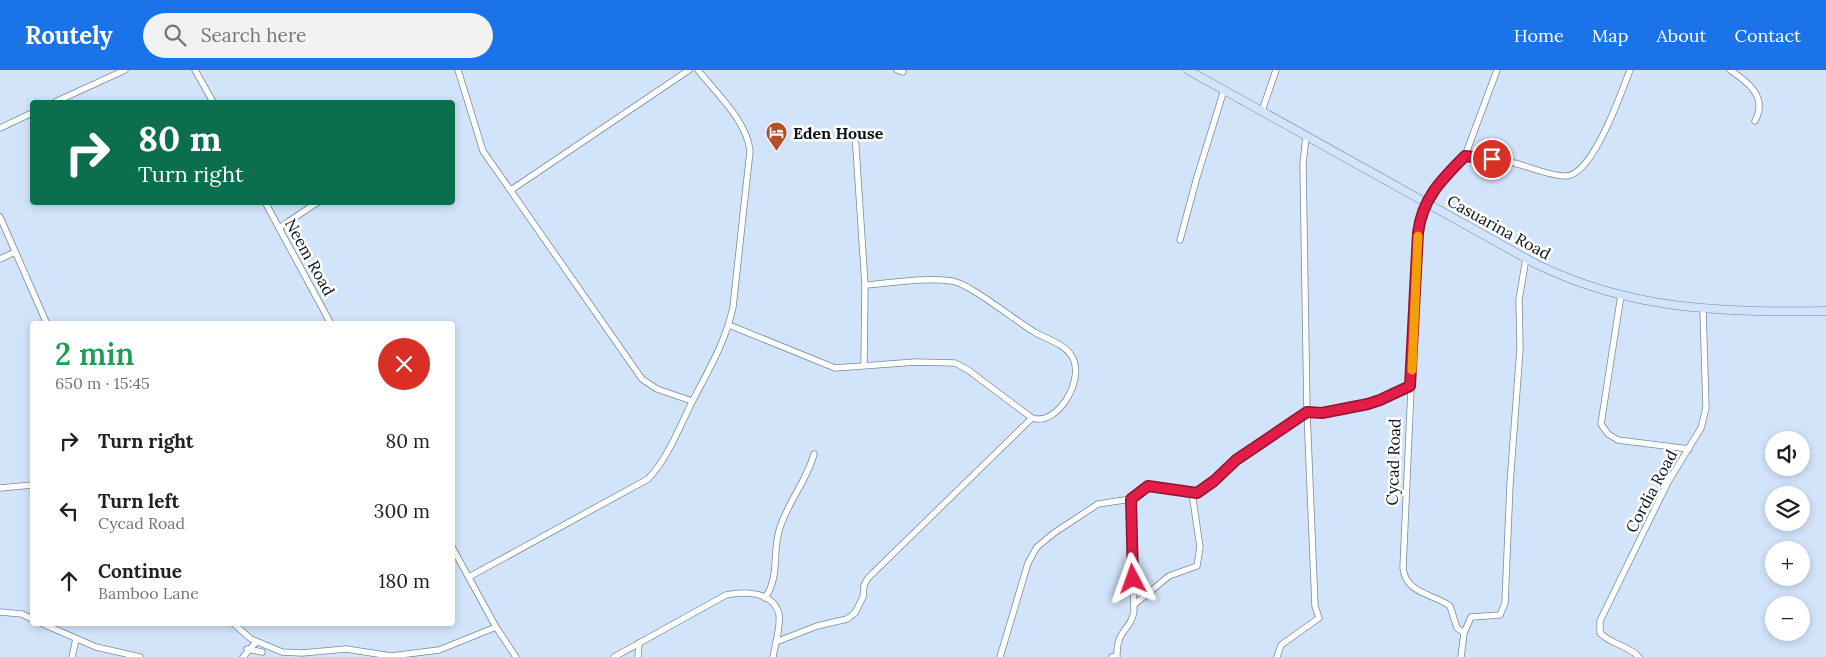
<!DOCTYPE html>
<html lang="en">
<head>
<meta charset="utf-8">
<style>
	:root { --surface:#fff; --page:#f2f2f2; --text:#202124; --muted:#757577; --accent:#1a73e8 }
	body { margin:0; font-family:Lora,serif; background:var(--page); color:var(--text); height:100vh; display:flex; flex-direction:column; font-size:19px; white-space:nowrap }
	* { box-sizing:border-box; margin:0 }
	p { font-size:16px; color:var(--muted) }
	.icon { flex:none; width:28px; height:28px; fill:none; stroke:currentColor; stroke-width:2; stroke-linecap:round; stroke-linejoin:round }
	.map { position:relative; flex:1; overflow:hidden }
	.side { position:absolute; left:30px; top:251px; width:425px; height:305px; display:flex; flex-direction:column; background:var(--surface); border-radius:5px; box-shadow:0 2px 8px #0003 }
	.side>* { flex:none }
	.top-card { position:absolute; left:30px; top:30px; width:425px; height:105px; border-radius:5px; box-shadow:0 2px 8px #0003; background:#0b6e4f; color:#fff; overflow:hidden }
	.fabs { position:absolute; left:1765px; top:361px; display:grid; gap:10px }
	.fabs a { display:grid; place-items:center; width:45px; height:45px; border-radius:50%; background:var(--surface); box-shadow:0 2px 8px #0003; font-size:25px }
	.pin { position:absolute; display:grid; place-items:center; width:42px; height:42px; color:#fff; margin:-21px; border:2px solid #fff; border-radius:50%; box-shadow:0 1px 5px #0007 }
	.me { position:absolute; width:55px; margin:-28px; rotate:356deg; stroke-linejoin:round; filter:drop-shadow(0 0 4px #0008) }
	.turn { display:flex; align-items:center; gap:18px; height:105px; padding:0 25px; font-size:22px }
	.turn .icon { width:65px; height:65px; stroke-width:2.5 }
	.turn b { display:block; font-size:35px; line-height:42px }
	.round { display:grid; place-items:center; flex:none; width:52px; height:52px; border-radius:26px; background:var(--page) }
	.summary { display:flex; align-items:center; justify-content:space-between; height:85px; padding:0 25px }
	h1 { font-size:30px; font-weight:600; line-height:38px; color:#1e9e55 }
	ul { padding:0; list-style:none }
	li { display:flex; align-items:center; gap:15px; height:70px; padding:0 25px }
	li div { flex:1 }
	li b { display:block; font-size:19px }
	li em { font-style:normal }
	header { display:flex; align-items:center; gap:30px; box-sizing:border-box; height:70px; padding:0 25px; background:var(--accent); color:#fff }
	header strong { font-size:24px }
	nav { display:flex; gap:28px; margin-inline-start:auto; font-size:18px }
	.search { width:350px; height:45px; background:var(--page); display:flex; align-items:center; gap:12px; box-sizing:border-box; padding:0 18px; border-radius:28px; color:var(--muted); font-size:19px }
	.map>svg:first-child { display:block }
</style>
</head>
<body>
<header>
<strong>Routely</strong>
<div class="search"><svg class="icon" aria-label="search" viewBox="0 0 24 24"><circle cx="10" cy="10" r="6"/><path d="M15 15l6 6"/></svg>Search here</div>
<nav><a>Home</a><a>Map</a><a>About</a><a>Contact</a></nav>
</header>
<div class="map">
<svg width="1826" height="587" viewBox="0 0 1826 587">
	<rect width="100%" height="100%" fill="#d2e4fa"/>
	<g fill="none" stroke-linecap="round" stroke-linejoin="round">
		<defs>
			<g id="street">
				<polyline points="195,0 213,32"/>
				<polyline points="458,0 483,81 642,309 657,319 692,331"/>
				<polyline points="897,0 903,2"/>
				<path d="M1730 0C1748 12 1768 27 1755 51"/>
				<polyline points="55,32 125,0"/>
				<polyline points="1262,41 1276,0"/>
				<polyline points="0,58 32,43"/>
				<polyline points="855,63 865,215 864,295"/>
				<polyline points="1465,86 1497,0"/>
				<polyline points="511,120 689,0"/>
				<polyline points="265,132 331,254"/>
				<polyline points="0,147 47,254"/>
				<polyline points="279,158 318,132"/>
				<polyline points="1180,170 1197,107 1224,20"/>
				<polyline points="0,189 15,182"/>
				<polyline points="1621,225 1601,354 1608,364 1618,370 1689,379"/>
				<path d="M729 255 835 298 916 292 955 293 968 300 1032 348C1058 357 1087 307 1071 285 1064 274 1047 269 1036 263 1017 252 969 213 952 211 924 207 893 213 865 215"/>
				<polyline points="0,418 32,415"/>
				<polyline points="452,477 496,557 516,587"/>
				<path d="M469 507 648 409C668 388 679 358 692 332 708 301 726 271 733 237L750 81C747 51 716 23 698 0"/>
				<path d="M765 528C780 506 772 486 779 461 786 434 807 411 814 384"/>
				<polyline points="1135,534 1169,506 1197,496 1200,477 1192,423"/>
				<polyline points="0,542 22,544 32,549"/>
				<polyline points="43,554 96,577 140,587"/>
				<polyline points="234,554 251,569 282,582 302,583 346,579 391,586 439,580 496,557"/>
				<path d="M1464 563 1457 558 1450 536C1432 523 1406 524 1403 498L1418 163C1422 128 1441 110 1465 86 1481 91 1498 88 1514 93 1530 97 1550 106 1566 106 1593 105 1621 23 1630 0"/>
				<polyline points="776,572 817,556 847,549 855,543 863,527 864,515 868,508 1032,348"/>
				<polyline points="247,579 262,582"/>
				<polyline points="72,587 76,569"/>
				<polyline points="243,587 256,572"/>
				<path d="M614 587 726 525C744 521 773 521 779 544 781 557 775 575 773 587"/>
				<polyline points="638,587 639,573"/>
				<polyline points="1000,587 1028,493 1037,477 1054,463 1098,434 1131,429 1148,416 1197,423 1204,420 1236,390 1307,342 1322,343 1368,334 1380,331 1411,316"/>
				<path d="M1112 587 1117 586C1116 559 1132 560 1134 540L1131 429"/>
				<polyline points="1277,587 1281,575 1319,548 1315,536 1307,342 1303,94 1306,66"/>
				<polyline points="1461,587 1464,563 1471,547 1500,545 1505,533 1510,414 1520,279 1519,230 1526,188"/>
				<path d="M1639 587C1628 575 1612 575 1600 563V551L1668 412 1701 358 1706 338 1703 239"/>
			</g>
			<path id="secondary" d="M1188 0 1536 194C1633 241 1720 242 1826 241"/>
		</defs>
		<use href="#street" stroke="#77889c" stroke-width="7"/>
		<use href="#secondary" stroke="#77889c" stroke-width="9"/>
		<use href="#street" stroke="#fff" stroke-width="5.5"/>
		<use href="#secondary" stroke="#d1e4fb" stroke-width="8"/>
	</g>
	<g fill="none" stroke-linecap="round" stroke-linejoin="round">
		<defs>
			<path id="route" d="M1133 509 1131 429 1148 416 1197 423 1214 411 1236 390 1307 342 1322 343 1368 334 1380 330 1410 316 1418 163C1422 129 1441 110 1465 86L1492 89"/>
		</defs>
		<use href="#route" stroke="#92132f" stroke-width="12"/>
		<use href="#route" stroke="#e11d48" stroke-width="9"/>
		<polyline stroke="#f59e0b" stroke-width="9" points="1412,300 1418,166"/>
	</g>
	<defs>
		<symbol id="hotel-pin" viewBox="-11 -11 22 30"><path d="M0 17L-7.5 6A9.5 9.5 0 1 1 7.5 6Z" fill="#b64f25" stroke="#fff"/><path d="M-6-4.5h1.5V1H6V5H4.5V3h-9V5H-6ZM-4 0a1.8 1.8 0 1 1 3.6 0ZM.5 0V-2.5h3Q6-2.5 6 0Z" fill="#fff"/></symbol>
	</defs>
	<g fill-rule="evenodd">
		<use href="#hotel-pin" x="764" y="50" width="25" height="34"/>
	</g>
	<g text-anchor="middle" stroke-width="5" stroke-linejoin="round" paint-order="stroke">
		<g font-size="16" font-weight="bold" fill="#0a1017" stroke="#fff" text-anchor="start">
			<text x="793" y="69">Eden House</text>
		</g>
		<g font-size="16" fill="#0a1017" stroke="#fff">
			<text transform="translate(1499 157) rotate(29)" y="6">Casuarina Road</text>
			<text transform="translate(310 187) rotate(61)" y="6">Neem Road</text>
			<text transform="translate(1393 392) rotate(-88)" y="6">Cycad Road</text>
			<text transform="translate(1651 421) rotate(-62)" y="6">Cordia Road</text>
		</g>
	</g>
</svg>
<div class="fabs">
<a><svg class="icon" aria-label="sound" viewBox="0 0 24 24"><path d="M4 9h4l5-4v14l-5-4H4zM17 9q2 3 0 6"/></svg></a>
<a><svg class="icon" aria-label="layers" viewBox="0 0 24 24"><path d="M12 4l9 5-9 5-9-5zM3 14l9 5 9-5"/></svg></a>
<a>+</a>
<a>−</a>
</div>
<div class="pin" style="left:1492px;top:89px;background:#d93025"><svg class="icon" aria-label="arrive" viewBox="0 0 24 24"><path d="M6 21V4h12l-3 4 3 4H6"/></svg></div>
<svg class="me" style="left:1133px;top:509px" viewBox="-20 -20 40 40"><path d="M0-17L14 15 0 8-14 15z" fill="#e11d48" stroke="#fff" stroke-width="4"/></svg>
<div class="top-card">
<div class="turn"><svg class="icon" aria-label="right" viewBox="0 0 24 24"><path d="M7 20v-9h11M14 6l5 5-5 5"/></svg><div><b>80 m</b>Turn right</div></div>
</div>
<section class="side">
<div class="summary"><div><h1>2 min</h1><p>650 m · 15:45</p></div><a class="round" style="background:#d93025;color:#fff"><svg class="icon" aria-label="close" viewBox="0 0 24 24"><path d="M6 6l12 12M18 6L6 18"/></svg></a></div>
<ul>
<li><svg class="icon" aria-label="right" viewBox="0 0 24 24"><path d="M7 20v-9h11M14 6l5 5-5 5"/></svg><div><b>Turn right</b></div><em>80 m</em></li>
<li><svg class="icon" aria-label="left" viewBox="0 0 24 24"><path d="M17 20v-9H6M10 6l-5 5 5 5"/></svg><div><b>Turn left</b><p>Cycad Road</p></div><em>300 m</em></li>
<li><svg class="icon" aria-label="ahead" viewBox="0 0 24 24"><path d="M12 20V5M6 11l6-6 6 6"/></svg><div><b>Continue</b><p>Bamboo Lane</p></div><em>180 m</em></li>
</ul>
</section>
</div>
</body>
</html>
